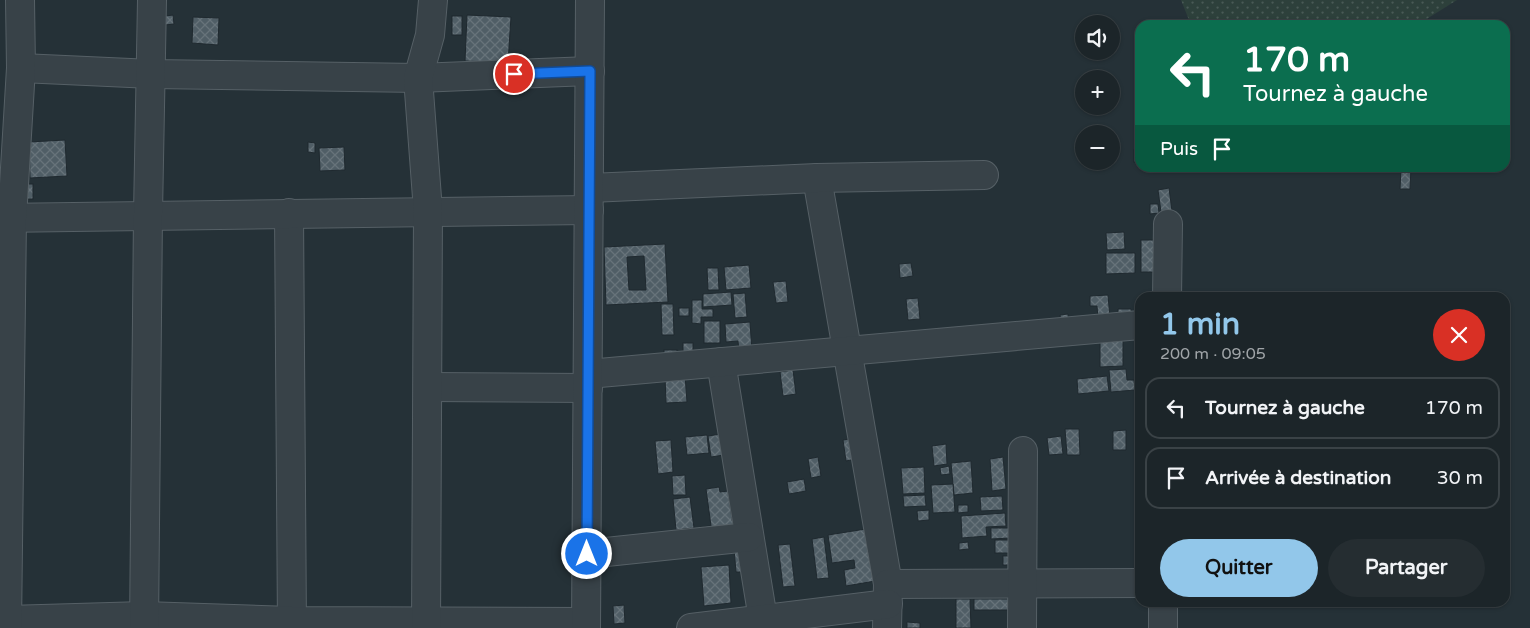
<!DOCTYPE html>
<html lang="fr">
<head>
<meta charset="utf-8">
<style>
	:root { --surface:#1c2529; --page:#252d31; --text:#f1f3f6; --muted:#a0a5a8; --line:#3a4246; --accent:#92c7ea }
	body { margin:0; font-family:"Varela Round",sans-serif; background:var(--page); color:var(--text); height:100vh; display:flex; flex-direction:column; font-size:19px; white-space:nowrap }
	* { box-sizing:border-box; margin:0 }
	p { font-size:16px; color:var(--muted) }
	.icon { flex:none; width:28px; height:28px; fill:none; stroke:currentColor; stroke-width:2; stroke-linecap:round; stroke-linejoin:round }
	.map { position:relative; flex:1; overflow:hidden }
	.panel { position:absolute; left:1135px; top:292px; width:375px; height:315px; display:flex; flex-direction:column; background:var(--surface); border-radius:15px; box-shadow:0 1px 4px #0004,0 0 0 1px var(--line) }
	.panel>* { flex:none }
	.banner { position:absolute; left:1135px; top:20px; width:375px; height:152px; border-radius:15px; box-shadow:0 1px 4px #0004,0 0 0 1px var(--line); background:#0b6e4f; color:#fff; overflow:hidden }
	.fabs { position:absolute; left:1075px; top:15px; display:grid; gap:10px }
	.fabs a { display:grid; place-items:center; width:45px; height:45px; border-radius:50%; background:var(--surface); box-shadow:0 1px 4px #0004,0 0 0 1px var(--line); font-size:25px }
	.pin { position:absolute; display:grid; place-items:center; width:42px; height:42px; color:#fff; margin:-21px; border:2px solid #fff; border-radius:50%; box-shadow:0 1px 5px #0007 }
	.me { position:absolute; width:55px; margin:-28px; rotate:0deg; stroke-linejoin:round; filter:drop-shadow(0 0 4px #0008) }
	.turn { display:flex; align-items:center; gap:18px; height:105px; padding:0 25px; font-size:22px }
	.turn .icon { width:65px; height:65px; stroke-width:2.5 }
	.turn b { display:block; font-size:35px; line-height:42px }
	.then { display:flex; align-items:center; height:48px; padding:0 25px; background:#0003; gap:10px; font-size:19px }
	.round { display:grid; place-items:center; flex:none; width:52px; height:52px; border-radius:26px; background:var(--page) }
	.headline { display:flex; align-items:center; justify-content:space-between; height:85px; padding:0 25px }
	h1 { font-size:30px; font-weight:700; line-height:38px; color:var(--accent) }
	.action { display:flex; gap:10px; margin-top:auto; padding:10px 25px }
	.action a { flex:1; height:58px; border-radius:30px; background:var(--accent); color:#111; font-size:20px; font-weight:700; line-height:58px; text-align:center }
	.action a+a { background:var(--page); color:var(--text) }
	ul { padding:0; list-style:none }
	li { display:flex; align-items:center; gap:15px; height:62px; margin:0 10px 8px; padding:0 15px; border:2px solid var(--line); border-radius:15px }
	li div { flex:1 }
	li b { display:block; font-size:19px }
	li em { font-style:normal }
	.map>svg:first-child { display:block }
</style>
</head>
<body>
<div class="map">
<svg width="1530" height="628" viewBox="0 0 1530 628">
	<defs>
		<pattern id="grass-dots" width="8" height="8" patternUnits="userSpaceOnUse" patternTransform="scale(1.25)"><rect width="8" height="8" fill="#2d403b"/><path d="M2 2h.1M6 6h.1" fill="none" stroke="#495a56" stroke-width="1.8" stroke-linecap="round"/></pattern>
		<pattern id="building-cross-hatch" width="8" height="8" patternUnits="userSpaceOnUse" patternTransform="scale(1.25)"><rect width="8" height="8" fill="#505e66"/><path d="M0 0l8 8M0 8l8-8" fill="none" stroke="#67737a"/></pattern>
	</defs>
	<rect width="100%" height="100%" fill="#253137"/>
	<polygon fill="url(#grass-dots)" points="1181,0 1457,0 1417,25 1191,25"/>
	<g fill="url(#building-cross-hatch)" stroke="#1f292f" fill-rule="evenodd">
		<polygon points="173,15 174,24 165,25 165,16"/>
		<polygon points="467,15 511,17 508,63 465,61"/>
		<rect x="452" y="16" width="10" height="19"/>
		<polygon points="193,17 219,18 218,45 192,43"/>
		<polygon points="65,140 67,176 30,178 29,142"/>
		<polygon points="308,142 315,143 315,153 308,152"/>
		<polygon points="344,147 345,170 320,171 319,148"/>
		<rect x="1134" y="150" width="6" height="12"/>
		<polygon points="1401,168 1411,168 1410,189 1400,189"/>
		<rect x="20" y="184" width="13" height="15"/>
		<polygon points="1169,188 1172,211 1161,212 1158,190"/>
		<polygon points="1150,204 1158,204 1159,213 1150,214"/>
		<polygon points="1124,232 1125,249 1107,250 1106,233"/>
		<rect x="1141" y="240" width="14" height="32"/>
		<path d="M665 244 668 302 606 305 604 247ZM644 256 646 290H629L627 257Z"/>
		<polygon points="1106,253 1135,253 1135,273 1106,274"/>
		<polygon points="911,263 913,276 900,278 899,264"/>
		<polygon points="749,265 751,288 726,290 724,267"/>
		<polygon points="707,268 718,268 719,290 708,290"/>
		<polygon points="786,281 788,302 776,303 773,282"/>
		<polygon points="731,292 732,305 703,307 703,294"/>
		<polygon points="745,293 747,317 735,318 733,294"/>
		<polygon points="1108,295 1110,318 1098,319 1097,306 1090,306 1090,296"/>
		<polygon points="918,298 920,319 908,320 906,299"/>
		<polygon points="692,300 702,300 702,309 713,309 713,317 701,317 701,324 692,323"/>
		<polygon points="661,304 673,304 674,335 662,335"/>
		<rect x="679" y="308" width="10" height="8"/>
		<polygon points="1118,309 1131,309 1132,320 1118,320"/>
		<polygon points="1068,314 1069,323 1061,323 1060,315"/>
		<rect x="704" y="321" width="16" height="22"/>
		<polygon points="750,322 752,351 739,352 738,341 726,342 725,324"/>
		<polygon points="1100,333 1123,333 1123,366 1100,367"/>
		<rect x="683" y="343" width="10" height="12"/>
		<rect x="664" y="350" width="13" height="12"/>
		<polygon points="1126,369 1127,380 1134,380 1135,390 1111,392 1109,370"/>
		<polygon points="793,370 796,394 783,396 780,372"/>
		<polygon points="685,375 687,402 666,403 665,376"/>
		<polygon points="1107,376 1109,391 1078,394 1077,379"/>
		<polygon points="1065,429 1079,429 1080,455 1067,455"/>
		<polygon points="1126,430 1126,450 1113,450 1113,431"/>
		<polygon points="721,434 724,455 711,457 708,436"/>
		<polygon points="707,435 709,453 687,455 685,437"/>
		<polygon points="1061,436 1063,454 1049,455 1047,438"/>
		<polygon points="856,438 860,458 846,461 843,440"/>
		<polygon points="671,440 673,472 658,474 655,441"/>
		<polygon points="946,444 947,464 934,466 932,446"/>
		<polygon points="818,457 821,476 811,478 808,459"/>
		<polygon points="1003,457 1006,489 992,491 990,459"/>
		<polygon points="971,461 973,493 954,495 951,463"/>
		<polygon points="949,466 950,474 941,475 940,468"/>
		<polygon points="924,467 925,493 903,494 901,468"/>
		<polygon points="685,475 686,495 673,495 672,476"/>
		<polygon points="804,479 806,491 789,494 787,482"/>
		<polygon points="953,484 955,512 933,513 931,485"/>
		<polygon points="719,487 720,492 728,491 734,532 701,536 700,527 711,526 706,489"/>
		<polygon points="925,495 926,506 904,507 903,496"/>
		<polygon points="1002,496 1003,510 981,511 980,497"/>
		<polygon points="690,497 694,528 676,530 673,499"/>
		<polygon points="958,505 968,505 968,512 958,513"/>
		<polygon points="929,510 929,520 918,521 917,511"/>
		<polygon points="1005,513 1006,526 986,527 987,536 962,538 961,516"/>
		<polygon points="872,528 881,580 846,586 844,570 855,568 854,560 832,563 828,535"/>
		<polygon points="991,528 1011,528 1011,538 991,539"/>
		<polygon points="824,537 829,578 817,579 812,539"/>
		<rect x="995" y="540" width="17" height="13"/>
		<polygon points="968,542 969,549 959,550 959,543"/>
		<polygon points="790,544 795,586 783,587 778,545"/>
		<polygon points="743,548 745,572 736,572 734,549"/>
		<rect x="1003" y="556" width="12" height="9"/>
		<polygon points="729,565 731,603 704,606 701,567"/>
		<polygon points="956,599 970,599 971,628 956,628"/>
		<rect x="974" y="599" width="37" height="11"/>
		<polygon points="624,605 625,623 614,624 613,606"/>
		<polygon points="907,622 920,623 920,628 907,628"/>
	</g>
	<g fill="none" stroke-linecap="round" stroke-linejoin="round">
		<defs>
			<g id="minor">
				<polyline points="21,68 152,74 418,78 590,71"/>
				<polyline points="817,178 888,584 887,628"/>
				<polyline points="590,188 817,178 984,175"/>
				<polyline points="289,213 292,628"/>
				<polyline points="0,218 589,210"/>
				<polyline points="1167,298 1168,224"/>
				<polyline points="721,362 763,619"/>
				<polyline points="588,374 1140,325"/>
				<polyline points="428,387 588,388"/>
				<polyline points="587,554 749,537"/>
				<polyline points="888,584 1140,583"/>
				<polyline points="8,620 144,616 292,621 586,622"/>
				<polyline points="7,628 12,218 21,68 20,0"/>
				<polyline points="144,628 148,214 152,0"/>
				<polyline points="426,628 428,211 418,78 430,35 433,0"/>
				<polyline points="586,628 590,0"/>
				<polyline points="691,628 888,604"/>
				<polyline points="1022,628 1023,451"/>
				<polyline points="1163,628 1163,602"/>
			</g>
		</defs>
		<use href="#minor" stroke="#566066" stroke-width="30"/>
		<use href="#minor" stroke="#384248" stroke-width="28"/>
	</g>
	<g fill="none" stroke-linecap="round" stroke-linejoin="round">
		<defs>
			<polyline id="route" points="514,74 590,71 587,554"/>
		</defs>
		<use href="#route" stroke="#114b97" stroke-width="12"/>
		<use href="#route" stroke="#1a73e8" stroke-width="9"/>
	</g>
</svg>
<div class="fabs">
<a><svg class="icon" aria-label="sound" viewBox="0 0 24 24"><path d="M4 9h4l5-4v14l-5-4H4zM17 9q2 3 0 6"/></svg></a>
<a>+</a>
<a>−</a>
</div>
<div class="pin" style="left:514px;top:74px;background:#d93025"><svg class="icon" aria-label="arrive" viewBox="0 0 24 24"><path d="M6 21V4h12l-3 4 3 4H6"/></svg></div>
<svg class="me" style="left:587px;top:554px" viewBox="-20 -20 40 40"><circle r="17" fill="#1a73e8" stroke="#fff" stroke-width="3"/><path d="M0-11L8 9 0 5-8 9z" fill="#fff"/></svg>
<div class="banner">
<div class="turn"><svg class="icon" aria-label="left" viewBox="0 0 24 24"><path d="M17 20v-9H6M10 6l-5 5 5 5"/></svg><div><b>170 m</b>Tournez à gauche</div></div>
<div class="then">Puis<svg class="icon" aria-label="arrive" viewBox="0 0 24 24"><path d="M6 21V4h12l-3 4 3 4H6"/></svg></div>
</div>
<section class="panel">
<div class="headline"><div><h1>1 min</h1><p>200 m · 09:05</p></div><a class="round" style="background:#d93025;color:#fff"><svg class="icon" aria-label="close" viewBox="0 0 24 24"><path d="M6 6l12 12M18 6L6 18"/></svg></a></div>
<ul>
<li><svg class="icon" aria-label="left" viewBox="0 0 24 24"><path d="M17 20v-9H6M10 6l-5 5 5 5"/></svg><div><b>Tournez à gauche</b></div><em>170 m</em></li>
<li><svg class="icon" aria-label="arrive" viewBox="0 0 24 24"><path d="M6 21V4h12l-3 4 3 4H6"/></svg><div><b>Arrivée à destination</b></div><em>30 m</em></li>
</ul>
<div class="action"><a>Quitter</a><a>Partager</a></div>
</section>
</div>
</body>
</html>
